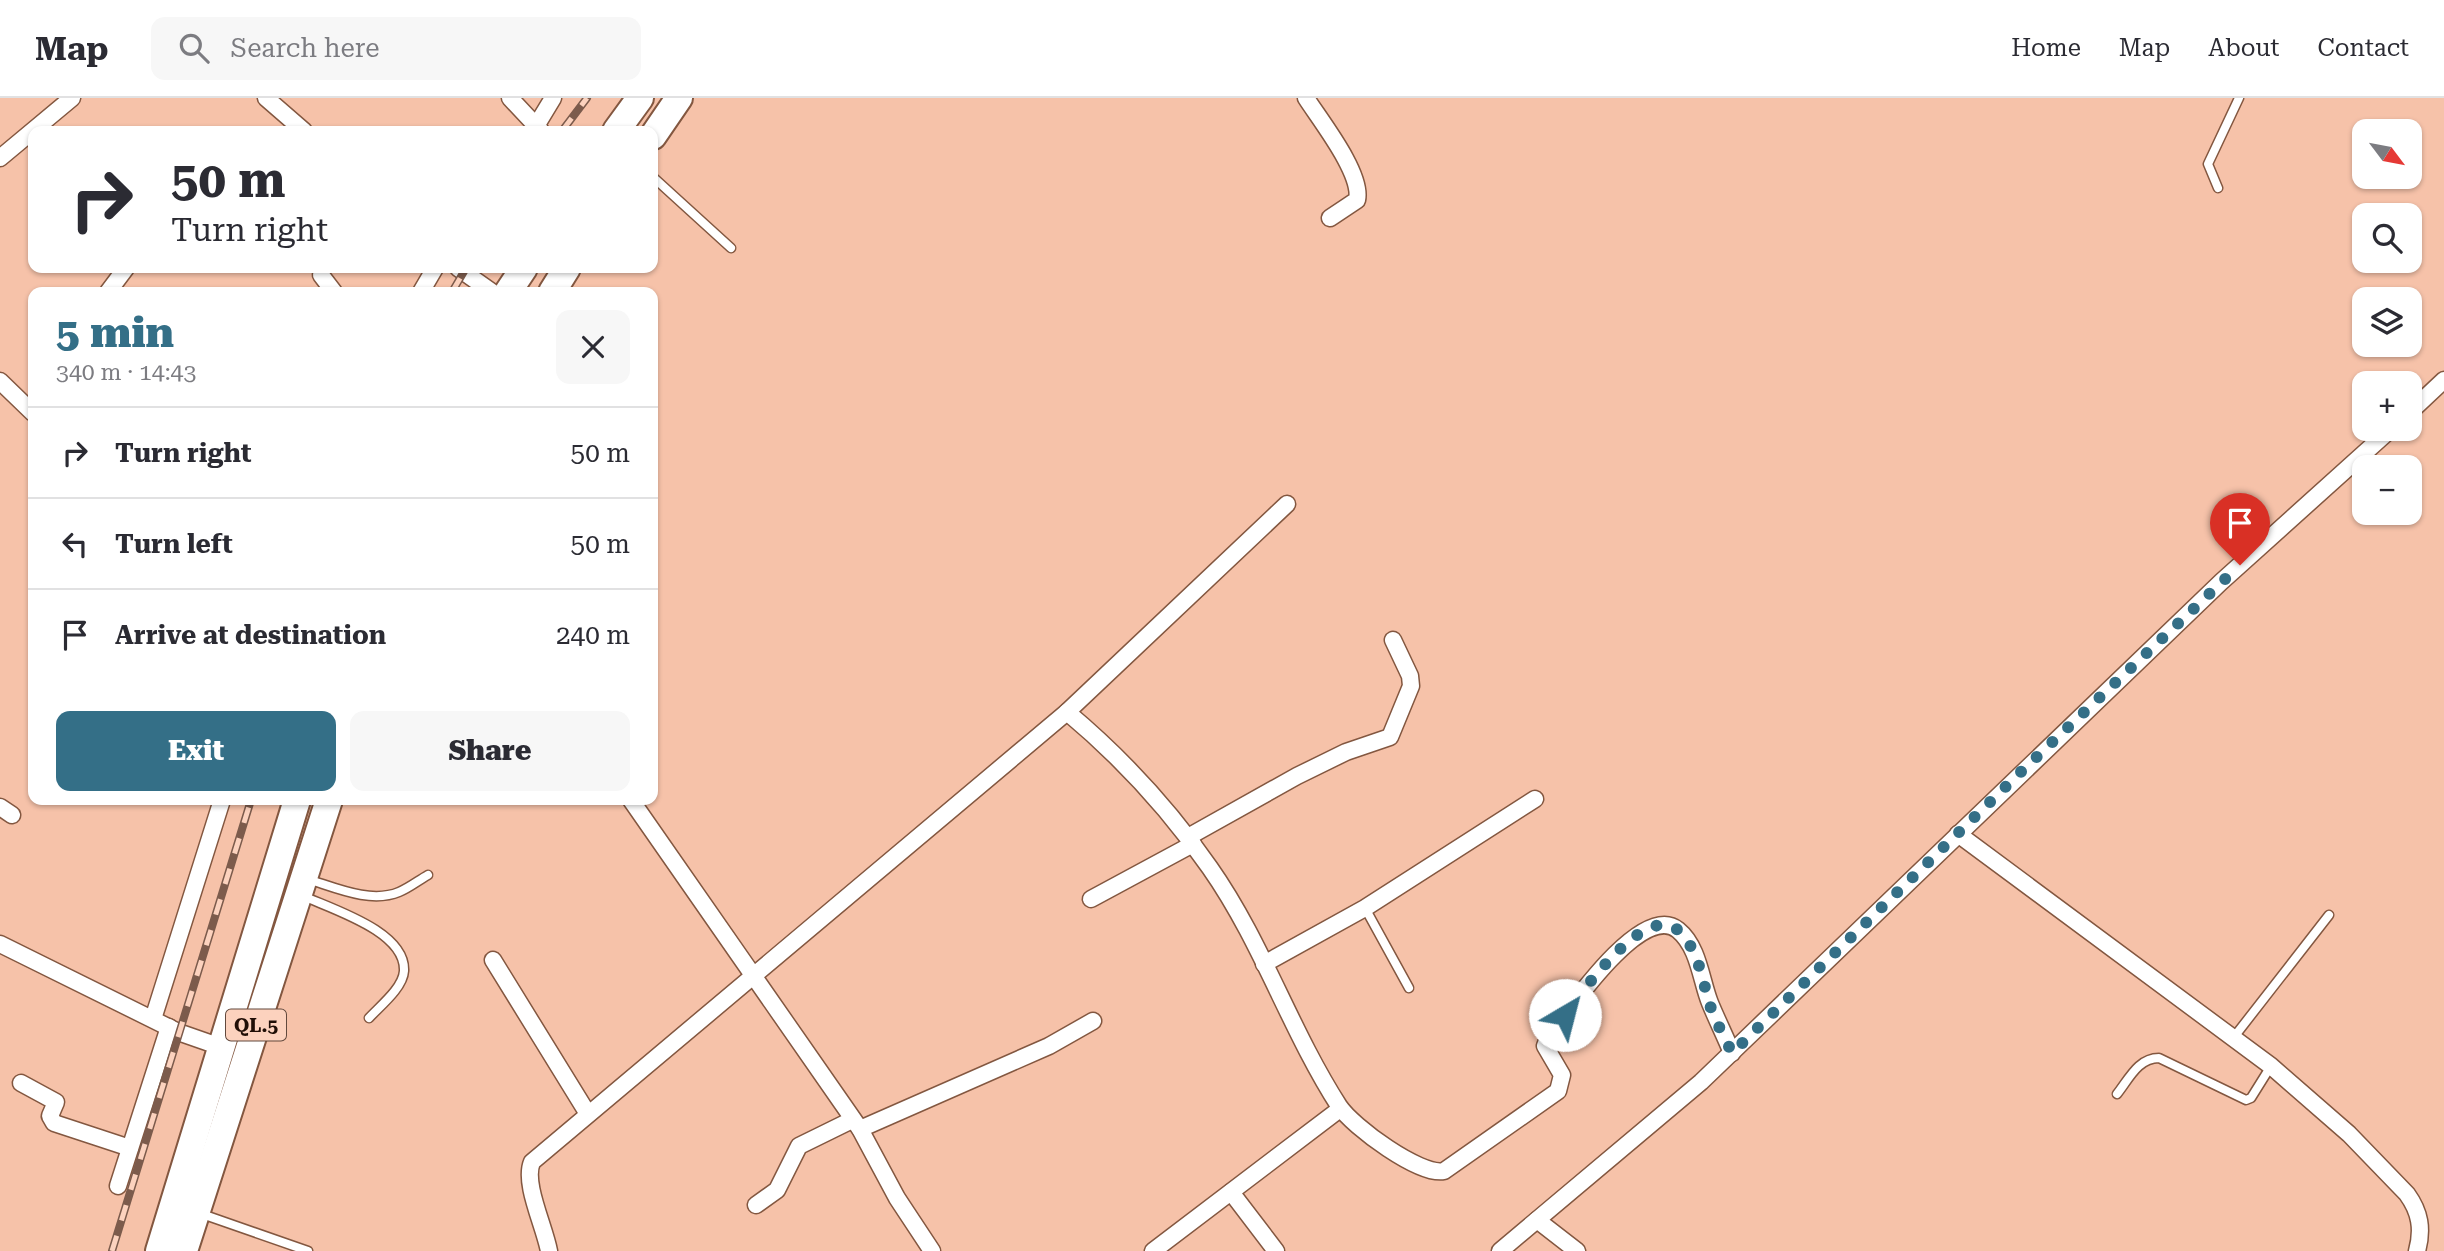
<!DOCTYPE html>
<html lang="en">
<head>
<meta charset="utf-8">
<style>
	:root { --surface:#fff; --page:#f7f7f7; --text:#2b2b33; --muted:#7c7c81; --line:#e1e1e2; --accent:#346f87 }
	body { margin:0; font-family:"Roboto Serif",serif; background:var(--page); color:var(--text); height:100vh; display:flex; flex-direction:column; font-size:26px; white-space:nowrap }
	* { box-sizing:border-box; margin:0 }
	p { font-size:23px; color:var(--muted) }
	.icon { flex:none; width:38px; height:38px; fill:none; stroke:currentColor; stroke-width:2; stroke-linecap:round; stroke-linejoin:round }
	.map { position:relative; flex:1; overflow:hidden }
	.sheet { position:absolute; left:28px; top:189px; width:630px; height:518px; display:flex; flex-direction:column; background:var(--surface); border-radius:14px; box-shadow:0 2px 5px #0004 }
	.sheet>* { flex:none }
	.hud { position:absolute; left:28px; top:28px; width:630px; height:147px; border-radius:14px; box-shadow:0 2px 5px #0004; background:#fff; color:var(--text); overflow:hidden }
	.needle { width:46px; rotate:122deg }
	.fabs { position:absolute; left:2352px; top:21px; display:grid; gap:14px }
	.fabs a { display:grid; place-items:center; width:70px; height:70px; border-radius:14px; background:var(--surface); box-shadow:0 2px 5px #0004; font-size:35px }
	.pin { position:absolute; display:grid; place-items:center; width:60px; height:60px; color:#fff; margin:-72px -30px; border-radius:50% 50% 50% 0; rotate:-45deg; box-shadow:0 0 7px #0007 }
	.pin .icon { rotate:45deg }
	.me { position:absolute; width:77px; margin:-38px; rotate:37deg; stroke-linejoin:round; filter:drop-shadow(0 0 5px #0008) }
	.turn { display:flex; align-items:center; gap:24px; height:147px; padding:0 28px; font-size:32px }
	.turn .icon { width:91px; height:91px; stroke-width:2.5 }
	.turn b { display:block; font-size:49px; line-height:60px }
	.round { display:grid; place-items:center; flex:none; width:74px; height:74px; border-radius:14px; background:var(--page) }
	.headline { display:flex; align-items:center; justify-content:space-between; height:119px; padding:0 28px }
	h1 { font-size:42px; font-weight:800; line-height:52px; color:var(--accent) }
	.action { display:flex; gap:14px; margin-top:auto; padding:14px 28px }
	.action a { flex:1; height:80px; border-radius:14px; background:var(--accent); color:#fff; font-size:28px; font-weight:800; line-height:80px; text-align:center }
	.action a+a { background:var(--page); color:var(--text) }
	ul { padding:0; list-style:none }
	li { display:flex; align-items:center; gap:21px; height:91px; padding:0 28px; border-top:2px solid var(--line) }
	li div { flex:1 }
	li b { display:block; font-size:26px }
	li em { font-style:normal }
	header { display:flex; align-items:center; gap:42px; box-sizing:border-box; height:98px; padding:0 35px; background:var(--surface); border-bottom:2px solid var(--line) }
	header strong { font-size:33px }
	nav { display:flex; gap:38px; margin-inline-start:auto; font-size:24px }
	.search { width:490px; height:63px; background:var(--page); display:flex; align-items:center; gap:18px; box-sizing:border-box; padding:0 24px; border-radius:14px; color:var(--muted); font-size:26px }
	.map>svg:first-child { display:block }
</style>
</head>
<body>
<header>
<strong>Map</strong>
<div class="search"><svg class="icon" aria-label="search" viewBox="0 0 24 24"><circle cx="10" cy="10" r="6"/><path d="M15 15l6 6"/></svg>Search here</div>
<nav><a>Home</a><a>Map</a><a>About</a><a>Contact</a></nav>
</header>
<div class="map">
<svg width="2444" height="1153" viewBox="0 0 2444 1153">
	<rect width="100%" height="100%" fill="#f6c2a9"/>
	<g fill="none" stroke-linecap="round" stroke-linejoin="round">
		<defs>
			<g id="service">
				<polyline points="653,79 731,150"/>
				<polyline points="2218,90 2208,66 2239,0"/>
				<path d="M307 781C334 789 370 806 399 794 409 790 419 782 428 777"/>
				<path d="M301 797C331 811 406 833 404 873 403 890 380 908 369 920"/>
				<polyline points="1365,810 1409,890"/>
				<polyline points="2234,939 2329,817"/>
				<path d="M2117 996C2129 981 2138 960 2159 960L2246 1002 2251 1000 2271 968"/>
				<polyline points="199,1115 308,1153"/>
			</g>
			<g id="minor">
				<polyline points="266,0 304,33"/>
				<polyline points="510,0 541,33"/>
				<path d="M1306 0C1320 22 1363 76 1357 102L1330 120"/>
				<polyline points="533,33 553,0"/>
				<polyline points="0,60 72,0"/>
				<polyline points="458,170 492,194"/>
				<polyline points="321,177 334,194"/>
				<polyline points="108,194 126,170"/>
				<polyline points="421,194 435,170"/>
				<polyline points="0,283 33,315"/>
				<polyline points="2410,314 2444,282"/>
				<path d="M1067 614C1122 660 1169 711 1210 770 1262 844 1290 932 1339 1008 1353 1029 1420 1078 1444 1073L1558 993 1562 977 1545 948 1549 938C1568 913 1642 803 1678 832 1699 849 1701 883 1710 905 1717 922 1725 938 1732 955"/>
				<polyline points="631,702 860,1031 897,1100 932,1153"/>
				<polyline points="0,709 12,717"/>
				<path d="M1958 736 2271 968 2349 1036 2407 1096C2420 1114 2423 1131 2417 1153"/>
				<polyline points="1188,739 1297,678 1346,654 1390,639 1411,588 1410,578 1393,542"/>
				<polyline points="1091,801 1193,746"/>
				<polyline points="0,846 178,934 221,949"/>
				<polyline points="493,862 588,1016"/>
				<polyline points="1264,866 1365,810 1535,701"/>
				<polyline points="153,921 222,702"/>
				<polyline points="21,985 56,1004 50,1018 54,1025 130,1050"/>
				<polyline points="860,1031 1049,948 1093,923"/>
				<polyline points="118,1088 169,929"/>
				<polyline points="1231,1094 1276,1153"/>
				<polyline points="756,1107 777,1092 799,1048 852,1022"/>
				<polyline points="1537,1122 1577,1153"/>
				<path d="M549 1153C544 1127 523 1085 532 1064L1067 614 1287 406"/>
				<polyline points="1153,1153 1340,1011"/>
				<polyline points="1500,1153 1701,984 2221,484 2391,331"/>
			</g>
			<g id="trunk">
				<polyline points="616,33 640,0"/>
				<polyline points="653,38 679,0"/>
				<polyline points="508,194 524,170"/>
				<polyline points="552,194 567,170"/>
				<polyline points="159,1153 297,702"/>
				<polyline points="184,1153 329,702"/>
			</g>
		</defs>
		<use href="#service" stroke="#835740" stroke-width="11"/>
		<use href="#minor" stroke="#835740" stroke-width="19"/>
		<use href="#trunk" stroke="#835740" stroke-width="30"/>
		<use href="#service" stroke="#fff" stroke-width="8"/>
		<use href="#minor" stroke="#fff" stroke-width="16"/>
		<use href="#trunk" stroke="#fff" stroke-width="26"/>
		<defs>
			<g id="rail">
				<polyline points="562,33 587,0"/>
				<polyline points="452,194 466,170"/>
				<polyline points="112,1153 251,702"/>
			</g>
		</defs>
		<use href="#rail" stroke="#7c5b4c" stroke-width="8"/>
		<use href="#rail" stroke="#fcd2be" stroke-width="5" stroke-dasharray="16" stroke-linecap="butt"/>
	</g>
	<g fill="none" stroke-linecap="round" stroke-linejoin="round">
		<path stroke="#346f87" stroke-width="12" stroke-dasharray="0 21.6" d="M1565 917C1582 894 1647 802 1679 833 1697 850 1702 879 1708 901 1713 919 1724 938 1732 955L2027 668 2240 467"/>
	</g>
	<g text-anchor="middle" stroke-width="5" stroke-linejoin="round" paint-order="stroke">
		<rect fill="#fcd2be" stroke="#62493d" stroke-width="2" x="226" y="911.5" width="60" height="31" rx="5"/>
		<g font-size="19" font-weight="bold" fill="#200e06">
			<text x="256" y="934">QL.5</text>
		</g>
	</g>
</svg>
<div class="fabs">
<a><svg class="needle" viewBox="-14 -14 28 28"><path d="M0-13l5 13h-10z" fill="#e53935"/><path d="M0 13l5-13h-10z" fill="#7c7c81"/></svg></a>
<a><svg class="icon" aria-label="search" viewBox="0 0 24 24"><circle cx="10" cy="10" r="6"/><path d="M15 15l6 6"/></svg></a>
<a><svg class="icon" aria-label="layers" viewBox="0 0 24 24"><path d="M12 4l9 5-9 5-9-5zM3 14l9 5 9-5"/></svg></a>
<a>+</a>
<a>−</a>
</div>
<div class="pin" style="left:2240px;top:467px;background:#d93025"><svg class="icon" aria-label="arrive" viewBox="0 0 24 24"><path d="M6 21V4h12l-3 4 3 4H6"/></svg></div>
<svg class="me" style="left:1565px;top:917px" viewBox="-20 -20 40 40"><circle r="19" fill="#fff"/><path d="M0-13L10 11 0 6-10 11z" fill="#346f87"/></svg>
<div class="hud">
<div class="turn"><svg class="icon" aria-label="right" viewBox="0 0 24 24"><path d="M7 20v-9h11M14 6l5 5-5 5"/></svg><div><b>50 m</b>Turn right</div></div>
</div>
<section class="sheet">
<div class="headline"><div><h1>5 min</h1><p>340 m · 14:43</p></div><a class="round"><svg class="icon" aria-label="close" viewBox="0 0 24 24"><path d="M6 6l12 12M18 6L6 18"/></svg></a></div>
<ul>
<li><svg class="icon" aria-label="right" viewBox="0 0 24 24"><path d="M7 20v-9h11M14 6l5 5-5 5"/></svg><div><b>Turn right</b></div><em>50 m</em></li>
<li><svg class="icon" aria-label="left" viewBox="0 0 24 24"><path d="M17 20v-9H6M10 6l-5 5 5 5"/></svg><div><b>Turn left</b></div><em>50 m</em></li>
<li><svg class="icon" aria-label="arrive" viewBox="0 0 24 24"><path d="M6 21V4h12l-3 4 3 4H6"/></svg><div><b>Arrive at destination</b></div><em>240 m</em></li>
</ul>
<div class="action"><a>Exit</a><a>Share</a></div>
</section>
</div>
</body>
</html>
